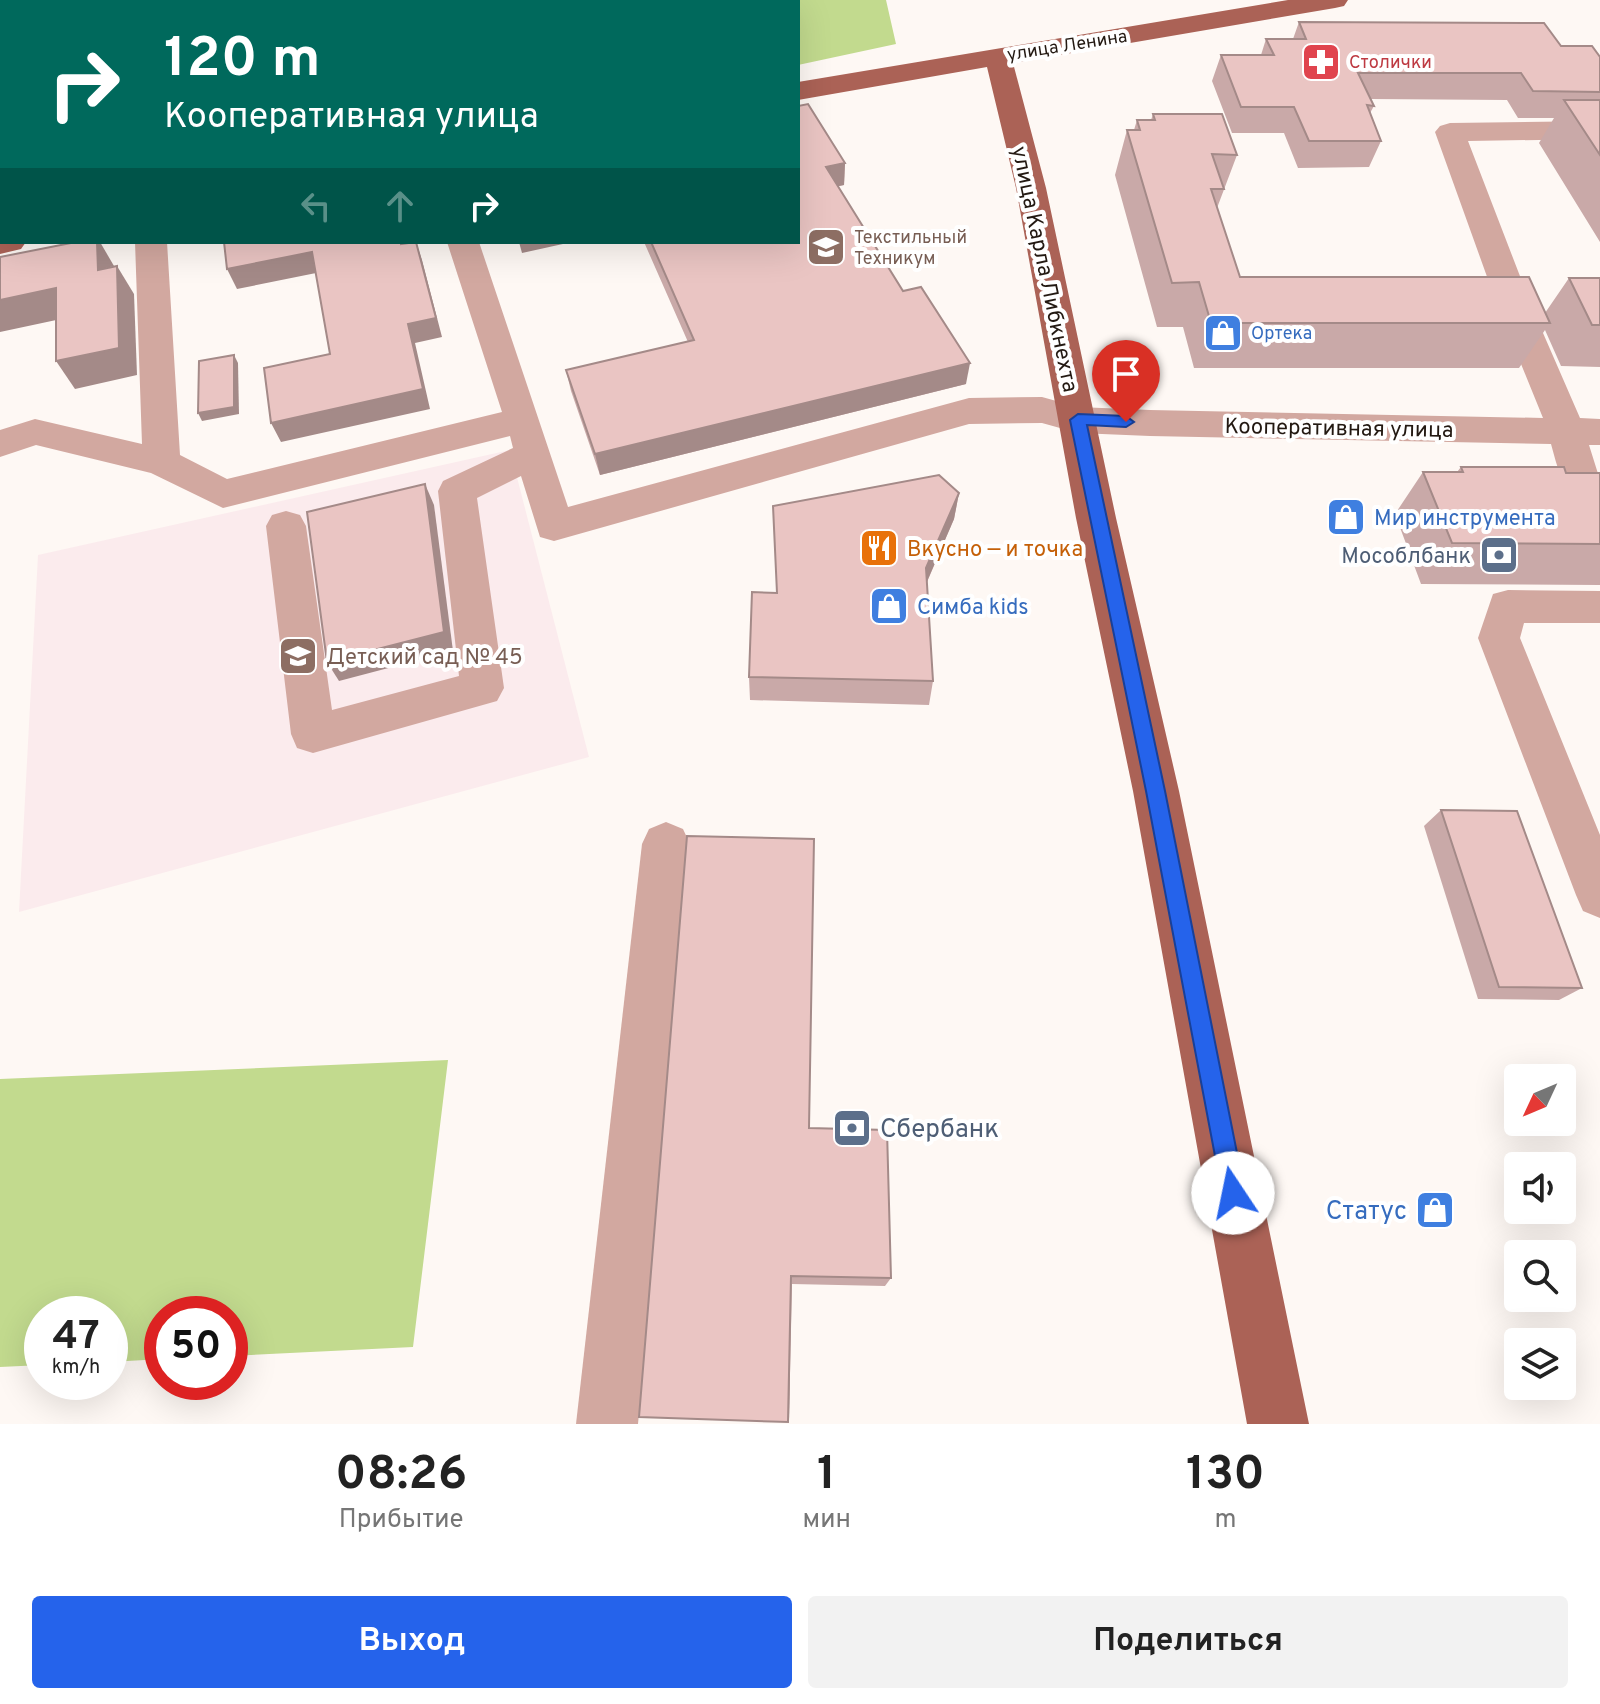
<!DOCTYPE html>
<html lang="ru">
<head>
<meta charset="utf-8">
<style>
	:root { --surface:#fff; --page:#f2f2f2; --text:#222; --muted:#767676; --accent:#2563eb }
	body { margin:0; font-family:Overpass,sans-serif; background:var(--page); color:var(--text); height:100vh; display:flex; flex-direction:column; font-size:30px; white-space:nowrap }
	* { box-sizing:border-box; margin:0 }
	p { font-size:26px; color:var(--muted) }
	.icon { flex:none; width:44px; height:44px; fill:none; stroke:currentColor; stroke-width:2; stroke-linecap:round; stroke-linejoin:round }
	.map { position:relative; height:1424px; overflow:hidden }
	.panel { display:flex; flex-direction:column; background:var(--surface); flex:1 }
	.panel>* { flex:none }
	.hud { position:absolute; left:0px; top:0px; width:800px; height:244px; box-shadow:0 8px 32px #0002; background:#00695c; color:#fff; overflow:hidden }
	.needle { width:52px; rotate:226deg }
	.tools { position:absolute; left:1504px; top:1064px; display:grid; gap:16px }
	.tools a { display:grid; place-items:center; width:72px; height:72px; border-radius:8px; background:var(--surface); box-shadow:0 8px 32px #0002; font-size:40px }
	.speed { position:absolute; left:24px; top:1296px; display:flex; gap:16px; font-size:40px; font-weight:700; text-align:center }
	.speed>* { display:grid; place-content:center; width:104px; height:104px; border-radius:50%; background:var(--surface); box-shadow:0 8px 32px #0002; line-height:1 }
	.speed small { font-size:20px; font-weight:400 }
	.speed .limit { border:12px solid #d22; background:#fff; color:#111 }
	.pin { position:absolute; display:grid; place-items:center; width:68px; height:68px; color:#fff; margin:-82px -34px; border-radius:50% 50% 50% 0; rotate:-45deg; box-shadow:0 0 8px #0007 }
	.pin .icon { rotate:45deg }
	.me { position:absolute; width:88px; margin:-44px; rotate:349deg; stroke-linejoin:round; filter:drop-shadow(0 0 6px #0008) }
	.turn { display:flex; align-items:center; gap:28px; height:168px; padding:0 32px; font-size:36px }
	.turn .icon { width:104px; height:104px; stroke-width:2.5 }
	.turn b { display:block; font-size:56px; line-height:68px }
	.lanes { display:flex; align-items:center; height:76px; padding:0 32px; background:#0003; justify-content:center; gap:40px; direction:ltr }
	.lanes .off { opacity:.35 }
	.eta { display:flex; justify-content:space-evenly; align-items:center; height:136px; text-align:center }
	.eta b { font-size:48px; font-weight:700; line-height:56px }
	.cta { display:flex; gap:16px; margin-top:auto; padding:16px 32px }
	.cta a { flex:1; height:92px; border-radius:8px; background:var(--accent); color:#fff; font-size:32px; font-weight:700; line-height:92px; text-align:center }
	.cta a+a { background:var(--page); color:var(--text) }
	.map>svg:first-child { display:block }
</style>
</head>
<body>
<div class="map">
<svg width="1600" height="1424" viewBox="0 0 1600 1424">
	<rect width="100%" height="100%" fill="#fef8f4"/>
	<polygon fill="#fbebed" points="510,450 589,757 19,912 38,555"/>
	<g fill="#c2da8e">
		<polygon points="0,0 886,0 896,44 798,65 798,2 2,2 0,30"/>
		<polygon points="448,1060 413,1347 230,1356 230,1314 162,1314 162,1359 110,1362 110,1314 42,1314 42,1365 0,1367 0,1079"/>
	</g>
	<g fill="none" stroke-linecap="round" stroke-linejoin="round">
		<g fill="#d2a8a0" fill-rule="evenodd">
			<path d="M1600 121V139L1468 141 1533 310 1580 418 1600 419V445H1589L1600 480V540L1586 536C1571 507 1559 476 1551 444L1150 436 1078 433 1042 423 969 424 554 541 540 537 521 476 477 498 504 688 497 701 313 753 297 748 291 734 266 526 272 515 286 511 300 515 306 526 332 710 459 676 438 491 443 481 513 448 510 436 223 508 151 473 36 445 0 457V430L35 419 142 444 135 242H167L180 455 227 479 502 412 447 242H479L568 507 969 398 1042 397 1078 407 1150 410 1543 418 1499 310 1435 132 1440 126 1450 123Z"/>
			<polygon points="1508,590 1600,591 1600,623 1524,623 1520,638 1600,835 1600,918 1583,911 1576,895 1478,638 1493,594"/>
			<polygon points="666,822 683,829 690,844 638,1424 576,1424 642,844 649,829"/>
		</g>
		<g fill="#ab6256" fill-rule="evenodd">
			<polygon points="1288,0 1348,0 1344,6 1335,8 1013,63 1046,188 1116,518 1179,791 1309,1424 1247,1424 1133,791 1076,518 1016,188 987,67 798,100 798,82"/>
			<polygon points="0,234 2,242 26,242 21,249 0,254"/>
		</g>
	</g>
	<g fill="#c9a9a8">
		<polygon points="1299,22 1561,46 1600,57 1600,242 1539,143 1554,118 1518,118 1507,100 1371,99 1374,106 1370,113 1381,141 1369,167 1298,168 1284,133 1232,133 1212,81 1221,55 1261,55 1266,39 1293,39"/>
		<polygon points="1153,114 1237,155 1217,208 1240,277 1545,313 1569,278 1600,278 1600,367 1561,366 1545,330 1519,368 1194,368 1183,327 1157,327 1115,175 1127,130 1134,130 1137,120 1151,120"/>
		<polygon points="845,163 844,185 838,186 903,291 966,384 600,475 571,391 566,370 688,342 644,242 798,242"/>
		<polygon points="1461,467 1566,473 1600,473 1600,585 1421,584 1395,514 1423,472 1457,472"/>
		<polygon points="959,493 954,519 927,582 933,681 929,705 750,700 749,677"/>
		<polygon points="1441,810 1582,988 1559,1000 1478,999 1424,826"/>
		<polygon points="809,1128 891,1278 885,1286 792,1284 789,1420 639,1417"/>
	</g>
	<g fill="#a48a88">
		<polygon points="0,155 2,155 2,186 0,187"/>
		<polygon points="845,163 844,185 825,189 826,167"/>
		<polygon points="97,242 100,242 114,266 98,270"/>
		<polygon points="416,242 422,260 442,337 415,343 430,409 281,442 271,423 408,324"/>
		<polygon points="519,242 572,242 522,253"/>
		<polygon points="312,252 321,272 237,289 227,269"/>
		<polygon points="117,266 134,294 137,375 75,389 56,361"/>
		<polygon points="56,288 75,316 0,332 0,300"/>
		<polygon points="234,355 238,363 239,414 202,421 198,413"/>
		<polygon points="970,363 966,384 600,475 595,454"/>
		<polygon points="425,484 434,505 453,651 339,681 327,662"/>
		<polygon points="959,493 954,519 922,593 926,568"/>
		<polygon points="791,1276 789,1420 788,1422"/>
	</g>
	<g fill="#eac5c3" stroke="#a48a88" stroke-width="2">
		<polygon points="1299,22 1544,23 1561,46 1592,46 1600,57 1600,92 1533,91 1521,73 1358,73 1374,106 1367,105 1381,141 1309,141 1294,107 1241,107 1221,55 1274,55 1266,39 1306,39"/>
		<polygon points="1564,100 1600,100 1600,155"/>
		<polygon points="2,102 2,155 0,155 0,103"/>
		<polygon points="808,104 845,163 826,167 903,291 921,287 970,363 595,454 566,370 694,340 651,242 798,242 798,106"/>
		<polygon points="1153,114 1222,114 1237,155 1212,154 1224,189 1211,189 1240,277 1529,277 1550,323 1211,323 1199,282 1172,283 1127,130 1140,130 1137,120 1155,120"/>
		<polygon points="76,242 97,242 98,270 117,266 119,348 56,361 56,288 0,300 0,257"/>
		<polygon points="224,242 401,242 401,244 416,242 436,318 408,324 423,389 271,423 264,368 330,354 312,252 227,269"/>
		<polygon points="1569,278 1600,278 1600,325 1592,325"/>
		<polygon points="234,355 234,407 198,413 199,361"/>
		<polygon points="1461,467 1564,467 1566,473 1600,473 1600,544 1452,543 1423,472 1463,472"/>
		<polygon points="939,475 959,493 926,568 933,681 749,677 752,592 777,593 773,506"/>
		<polygon points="425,484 444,632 327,662 307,512"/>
		<polygon points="1441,810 1517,811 1582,988 1499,987"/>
		<polygon points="687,836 814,839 809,1128 887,1130 891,1278 791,1276 788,1422 639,1417"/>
	</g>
	<polygon fill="#2563eb" stroke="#184099" stroke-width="2" points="1078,414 1126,416 1134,422 1126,427 1087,425 1165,791 1245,1193 1241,1201 1233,1204 1225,1201 1222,1193 1146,791 1070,420"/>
	<defs>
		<symbol id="pharmacy-square" viewBox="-11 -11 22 22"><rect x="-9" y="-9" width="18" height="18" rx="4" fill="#e0444e" stroke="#fff"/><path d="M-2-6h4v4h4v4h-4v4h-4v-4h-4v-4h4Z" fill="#fff"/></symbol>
		<symbol id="university-square" viewBox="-11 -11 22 22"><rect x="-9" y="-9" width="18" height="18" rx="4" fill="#8d6e63" stroke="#fff"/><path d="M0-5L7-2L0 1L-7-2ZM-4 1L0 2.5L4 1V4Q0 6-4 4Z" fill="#fff"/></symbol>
		<symbol id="shop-square" viewBox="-11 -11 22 22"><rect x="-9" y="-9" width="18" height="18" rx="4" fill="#3f7fe0" stroke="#fff"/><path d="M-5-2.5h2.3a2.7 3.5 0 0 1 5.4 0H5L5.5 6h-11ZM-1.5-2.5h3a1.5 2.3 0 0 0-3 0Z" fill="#fff"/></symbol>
		<symbol id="restaurant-square" viewBox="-11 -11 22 22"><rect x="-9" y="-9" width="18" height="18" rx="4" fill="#e8710a" stroke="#fff"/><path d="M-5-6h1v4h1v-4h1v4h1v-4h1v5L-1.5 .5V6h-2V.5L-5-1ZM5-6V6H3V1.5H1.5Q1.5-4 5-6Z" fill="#fff"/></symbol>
		<symbol id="bank-square" viewBox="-11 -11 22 22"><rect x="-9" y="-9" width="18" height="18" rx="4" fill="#5c6f8a" stroke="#fff"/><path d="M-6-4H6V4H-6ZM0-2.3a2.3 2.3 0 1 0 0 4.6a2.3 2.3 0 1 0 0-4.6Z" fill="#fff"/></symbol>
		<symbol id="school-square" viewBox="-11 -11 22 22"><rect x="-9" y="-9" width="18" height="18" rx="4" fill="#8d6e63" stroke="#fff"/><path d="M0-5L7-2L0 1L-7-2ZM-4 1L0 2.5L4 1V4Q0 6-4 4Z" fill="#fff"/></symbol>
	</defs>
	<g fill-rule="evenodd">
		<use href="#pharmacy-square" x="1299" y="40" width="44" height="44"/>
		<use href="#university-square" x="804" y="225" width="44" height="44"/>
		<use href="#shop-square" x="1201" y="311" width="44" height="44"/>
		<use href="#shop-square" x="1324" y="495" width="44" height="44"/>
		<use href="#restaurant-square" x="857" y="526" width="44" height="44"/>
		<use href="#bank-square" x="1477" y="533" width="44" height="44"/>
		<use href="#shop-square" x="867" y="584" width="44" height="44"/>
		<use href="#school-square" x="276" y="634" width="44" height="44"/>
		<use href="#bank-square" x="830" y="1106" width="44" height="44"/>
		<use href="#shop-square" x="1413" y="1188" width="44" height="44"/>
	</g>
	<g text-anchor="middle" stroke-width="8" stroke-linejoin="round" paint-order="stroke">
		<g font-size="18" fill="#231912" stroke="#fff">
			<text transform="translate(1067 45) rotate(-9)" y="6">улица Ленина</text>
		</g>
		<g font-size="18" fill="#be3a42" stroke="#fff" text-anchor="start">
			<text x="1349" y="68">Столички</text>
		</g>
		<g font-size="18" fill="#785e54" stroke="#fff" text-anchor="start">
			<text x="854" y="243">Текстильный<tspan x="854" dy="21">Техникум</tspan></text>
		</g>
		<g font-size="18" fill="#366cbe" stroke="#fff" text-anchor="start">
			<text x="1251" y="339">Ортека</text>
		</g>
		<g font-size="22" fill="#231912" stroke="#fff">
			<text transform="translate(1046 269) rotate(78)" y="8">улица Карла Либкнехта</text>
			<text transform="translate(1339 427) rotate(1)" y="8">Кооперативная улица</text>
		</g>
		<g font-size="22" fill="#366cbe" stroke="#fff" text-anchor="start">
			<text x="1374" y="525">Мир инструмента</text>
			<text x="917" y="614">Симба kids</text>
		</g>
		<g font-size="22" fill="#c56008" stroke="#fff" text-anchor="start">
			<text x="907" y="556">Вкусно — и точка</text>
		</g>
		<g font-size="22" fill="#4e5e75" stroke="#fff" text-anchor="end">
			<text x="1471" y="563">Мособлбанк</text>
		</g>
		<g font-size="22" fill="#785e54" stroke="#fff" text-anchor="start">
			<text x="326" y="664">Детский сад № 45</text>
		</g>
		<g font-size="26" fill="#4e5e75" stroke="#fff" text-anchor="start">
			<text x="880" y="1137">Сбербанк</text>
		</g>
		<g font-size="26" fill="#366cbe" stroke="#fff" text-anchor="end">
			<text x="1407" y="1219">Статус</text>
		</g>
	</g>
</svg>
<div class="tools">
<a><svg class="needle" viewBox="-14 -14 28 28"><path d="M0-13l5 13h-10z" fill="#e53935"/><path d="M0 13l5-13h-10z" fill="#767676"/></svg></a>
<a><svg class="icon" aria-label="sound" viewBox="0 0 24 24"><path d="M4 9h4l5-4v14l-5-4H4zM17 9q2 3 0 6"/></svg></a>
<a><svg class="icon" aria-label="search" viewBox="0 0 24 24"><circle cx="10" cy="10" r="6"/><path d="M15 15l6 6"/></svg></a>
<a><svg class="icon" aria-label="layers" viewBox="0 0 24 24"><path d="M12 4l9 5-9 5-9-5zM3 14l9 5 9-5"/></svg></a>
</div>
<div class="speed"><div>47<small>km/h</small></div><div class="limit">50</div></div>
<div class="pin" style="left:1126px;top:422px;background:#d93025"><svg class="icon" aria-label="arrive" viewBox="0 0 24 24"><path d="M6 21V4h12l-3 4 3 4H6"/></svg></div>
<svg class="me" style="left:1233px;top:1193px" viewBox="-20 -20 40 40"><circle r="19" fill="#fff"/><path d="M0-13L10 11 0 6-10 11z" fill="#2563eb"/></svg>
<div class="hud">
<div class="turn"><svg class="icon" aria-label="right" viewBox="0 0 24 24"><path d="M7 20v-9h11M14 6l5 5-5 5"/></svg><div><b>120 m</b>Кооперативная улица</div></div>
<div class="lanes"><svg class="icon off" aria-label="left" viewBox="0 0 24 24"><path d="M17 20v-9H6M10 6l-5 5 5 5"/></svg><svg class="icon off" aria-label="ahead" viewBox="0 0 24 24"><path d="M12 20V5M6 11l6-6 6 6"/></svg><svg class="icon" aria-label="right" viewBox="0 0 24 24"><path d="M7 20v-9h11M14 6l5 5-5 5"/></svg></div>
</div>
</div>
<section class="panel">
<div class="eta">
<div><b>08:26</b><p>Прибытие</p></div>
<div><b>1</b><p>мин</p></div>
<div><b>130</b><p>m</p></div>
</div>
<div class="cta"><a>Выход</a><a>Поделиться</a></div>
</section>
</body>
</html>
